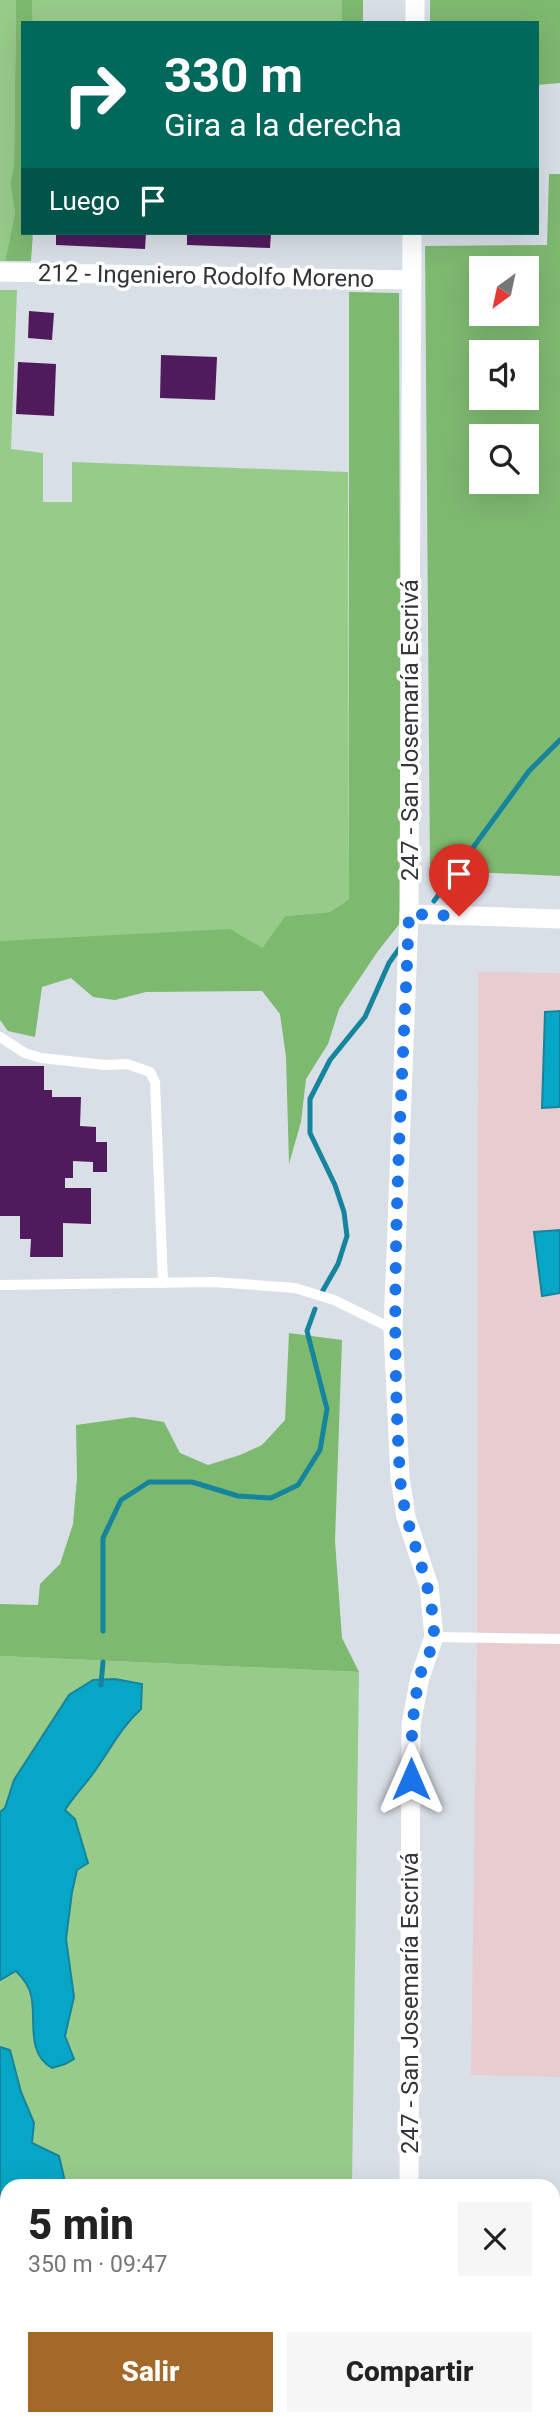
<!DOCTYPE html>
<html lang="es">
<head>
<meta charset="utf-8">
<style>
	:root { --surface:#fff; --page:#f6f6f6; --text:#222; --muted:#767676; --accent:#a46929 }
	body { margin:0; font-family:Roboto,sans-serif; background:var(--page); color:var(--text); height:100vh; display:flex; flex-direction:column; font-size:26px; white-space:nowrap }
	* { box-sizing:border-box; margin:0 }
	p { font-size:23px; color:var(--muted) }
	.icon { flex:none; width:38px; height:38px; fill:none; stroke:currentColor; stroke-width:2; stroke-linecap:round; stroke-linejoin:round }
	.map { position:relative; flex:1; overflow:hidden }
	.side { position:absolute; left:0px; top:2179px; width:560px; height:247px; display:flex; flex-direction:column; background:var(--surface); border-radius:21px 21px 0 0; box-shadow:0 7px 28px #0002 }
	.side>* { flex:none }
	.top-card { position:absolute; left:21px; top:21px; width:518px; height:214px; border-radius:0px; box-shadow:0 7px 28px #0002; background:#00695c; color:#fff; overflow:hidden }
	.needle { width:46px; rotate:213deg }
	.fabs { position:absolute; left:469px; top:256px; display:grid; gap:14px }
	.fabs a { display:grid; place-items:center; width:70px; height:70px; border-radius:0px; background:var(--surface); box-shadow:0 7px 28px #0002; font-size:35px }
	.pin { position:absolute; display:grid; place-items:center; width:60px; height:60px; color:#fff; margin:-72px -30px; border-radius:50% 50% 50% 0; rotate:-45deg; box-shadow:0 0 7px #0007 }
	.pin .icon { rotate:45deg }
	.me { position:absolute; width:77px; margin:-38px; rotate:0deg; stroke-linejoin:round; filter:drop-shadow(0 0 5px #0008) }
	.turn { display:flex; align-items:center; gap:24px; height:147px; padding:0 28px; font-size:32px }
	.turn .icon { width:91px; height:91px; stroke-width:2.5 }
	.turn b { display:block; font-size:49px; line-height:60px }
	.then { display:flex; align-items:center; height:66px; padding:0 28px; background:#0003; gap:14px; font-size:26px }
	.round { display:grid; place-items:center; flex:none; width:74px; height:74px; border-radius:0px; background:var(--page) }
	.summary { display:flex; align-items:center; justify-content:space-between; height:119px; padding:0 28px }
	h1 { font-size:42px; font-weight:800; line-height:52px }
	.button { display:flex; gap:14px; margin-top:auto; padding:14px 28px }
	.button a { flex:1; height:80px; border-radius:0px; background:var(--accent); color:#fff; font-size:28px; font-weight:800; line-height:80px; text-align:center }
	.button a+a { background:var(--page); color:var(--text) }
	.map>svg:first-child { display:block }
</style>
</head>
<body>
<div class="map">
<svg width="560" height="2425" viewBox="0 0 560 2425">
	<rect width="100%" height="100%" fill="#d9dfe7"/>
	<polygon fill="#e7cdd0" points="478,972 560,973 560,2077 471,2075 477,1648"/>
	<g fill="#97cb8a">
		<polygon points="0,0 16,0 14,165 10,184 15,213 5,261 0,261"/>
		<polygon points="32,0 342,0 342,23 33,23"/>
		<polygon points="0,290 17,290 11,449 43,453 43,502 72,502 72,462 348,472 349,899 330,912 285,916 262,948 0,941"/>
		<polygon points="0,1656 359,1672 352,2186 7,2186 7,2333 0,2333"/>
	</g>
	<g fill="#7eb970" fill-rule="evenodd">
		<polygon points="16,0 32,0 33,23 23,23 23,233 33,233 31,261 5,261 15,213 10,184 14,165"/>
		<rect x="342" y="0" width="21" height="23"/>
		<polygon points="430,0 560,0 560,83 537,85 537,23 430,23"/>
		<path d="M549 174H560V876L430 870 425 246 547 245ZM481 268H527V313H481ZM481 352H527V397H481ZM481 436H527V481H481Z"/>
		<polygon points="349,292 399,293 401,922 378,951 339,1009 328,1044 306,1079 301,1122 289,1164 286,1057 280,1014 262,991 146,992 115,1000 93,997 71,978 42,987 35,1037 8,1031 0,1020 0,941 230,929 262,948 285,916 330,912 349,899"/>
		<polygon points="289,1333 342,1340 335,1541 342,1638 359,1672 0,1656 0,1604 38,1605 40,1584 60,1564 73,1524 77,1477 76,1425 133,1417 164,1422 180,1453 208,1465 240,1455 262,1445 285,1420"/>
		<polygon points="0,2376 7,2383 7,2418 389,2418 392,2425 0,2425"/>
	</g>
	<g fill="#08a6c6" stroke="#15849c" stroke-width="2">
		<polygon points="560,1011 560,1107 542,1108 545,1012"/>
		<polygon points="560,1230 560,1293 542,1296 534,1232"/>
		<path d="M115 1679 142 1684 141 1709C120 1728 109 1752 92 1775 83 1787 73 1797 65 1810L75 1819 88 1863 77 1870 72 1892 66 1939 74 1997 65 2036 74 2059 65 2064 52 2068C25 2052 37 2019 31 1995 29 1985 23 1978 16 1971L0 1980V1812L5 1808 14 1780 69 1695 93 1680Z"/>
		<polygon points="0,2047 10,2050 21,2092 34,2123 32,2143 59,2156 66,2186 7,2186 7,2278 3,2283 0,2279"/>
	</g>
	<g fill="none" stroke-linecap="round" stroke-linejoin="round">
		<g stroke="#15849c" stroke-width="5">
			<polyline points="434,901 529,771 560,740"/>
			<polyline points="322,1292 338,1264 347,1236 344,1212 335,1185 310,1133 310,1099 330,1060 365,1017 389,963 401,946"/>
			<polyline points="103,1631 103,1538 121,1500 149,1482 192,1482 238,1496 271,1498 298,1485 320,1450 327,1409 307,1331 315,1309"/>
			<polyline points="101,1685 103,1662"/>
		</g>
	</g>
	<g fill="#501b5c">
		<polygon points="56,233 146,233 145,249 56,245"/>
		<polygon points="187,233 271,233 270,248 187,245"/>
		<polygon points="29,311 54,313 52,340 28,338"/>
		<polygon points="161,355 217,357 215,400 160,398"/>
		<polygon points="18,362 56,364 54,416 16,414"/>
		<polygon points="0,1066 44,1066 44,1090 52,1090 52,1097 81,1097 80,1126 96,1127 96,1142 107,1142 107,1172 93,1172 93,1162 73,1161 73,1178 65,1178 65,1188 91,1188 91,1224 63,1223 63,1257 30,1257 31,1239 20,1239 20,1216 0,1216"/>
		<polygon points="553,2218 558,2219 557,2240 553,2240"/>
	</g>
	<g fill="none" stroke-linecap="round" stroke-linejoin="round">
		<g stroke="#fff" stroke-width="10">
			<polyline points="0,1037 25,1053 41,1058 105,1065 127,1064 150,1072 155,1082 163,1283"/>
			<polyline points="0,1285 214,1282 295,1288 334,1300 393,1329"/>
			<polyline points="434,1637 560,1639"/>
		</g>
		<g stroke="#fff" stroke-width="19">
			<polyline points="415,23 415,0"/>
			<polyline points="0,272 412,280"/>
			<polyline points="409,914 560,919"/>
			<polyline points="409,2186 411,1725 420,1677 434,1637 429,1586 406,1517 400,1478 393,1329 409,914 412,233"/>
			<polyline points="408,2425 408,2418"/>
		</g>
		<g stroke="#fff" stroke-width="26">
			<polyline points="0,2355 7,2355"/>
			<polyline points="553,2366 560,2366"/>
		</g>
	</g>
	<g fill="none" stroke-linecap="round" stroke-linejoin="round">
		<path stroke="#1a73e8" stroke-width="12" stroke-dasharray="0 21.6" d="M411 1779C411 1745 412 1713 419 1679 422 1665 434 1649 434 1634 433 1577 403 1531 400 1475 388 1288 402 1101 409 914L459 916"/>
	</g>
	<g text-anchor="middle" stroke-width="7" stroke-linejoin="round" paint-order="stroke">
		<g font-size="24" fill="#333639" stroke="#fff">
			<text transform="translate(206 276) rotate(1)" y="8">212 - Ingeniero Rodolfo Moreno</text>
			<text transform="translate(410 730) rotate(-90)" y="8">247 - San Josemaría Escrivá</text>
			<text transform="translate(410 2003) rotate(-90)" y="8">247 - San Josemaría Escrivá</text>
		</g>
	</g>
</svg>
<div class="fabs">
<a><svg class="needle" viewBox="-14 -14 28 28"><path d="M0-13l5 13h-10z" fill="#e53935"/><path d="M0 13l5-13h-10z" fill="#767676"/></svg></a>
<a><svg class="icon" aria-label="sound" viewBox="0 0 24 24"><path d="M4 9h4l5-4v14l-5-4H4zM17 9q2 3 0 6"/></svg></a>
<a><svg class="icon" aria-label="search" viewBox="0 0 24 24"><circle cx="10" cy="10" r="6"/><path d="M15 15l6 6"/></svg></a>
</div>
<div class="pin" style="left:459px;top:916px;background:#d93025"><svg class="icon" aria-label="arrive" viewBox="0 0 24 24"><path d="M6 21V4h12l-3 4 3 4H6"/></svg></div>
<svg class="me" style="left:411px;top:1779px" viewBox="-20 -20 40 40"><path d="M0-17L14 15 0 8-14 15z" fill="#1a73e8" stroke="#fff" stroke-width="4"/></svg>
<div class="top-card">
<div class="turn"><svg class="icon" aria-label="right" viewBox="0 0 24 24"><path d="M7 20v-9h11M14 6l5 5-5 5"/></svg><div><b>330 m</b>Gira a la derecha</div></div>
<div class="then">Luego<svg class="icon" aria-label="arrive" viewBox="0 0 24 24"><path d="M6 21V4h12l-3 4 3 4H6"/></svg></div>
</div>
<section class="side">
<div class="summary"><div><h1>5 min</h1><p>350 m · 09:47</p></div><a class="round"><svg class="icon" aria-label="close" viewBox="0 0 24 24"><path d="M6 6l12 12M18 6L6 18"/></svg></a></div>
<div class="button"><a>Salir</a><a>Compartir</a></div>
</section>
</div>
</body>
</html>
